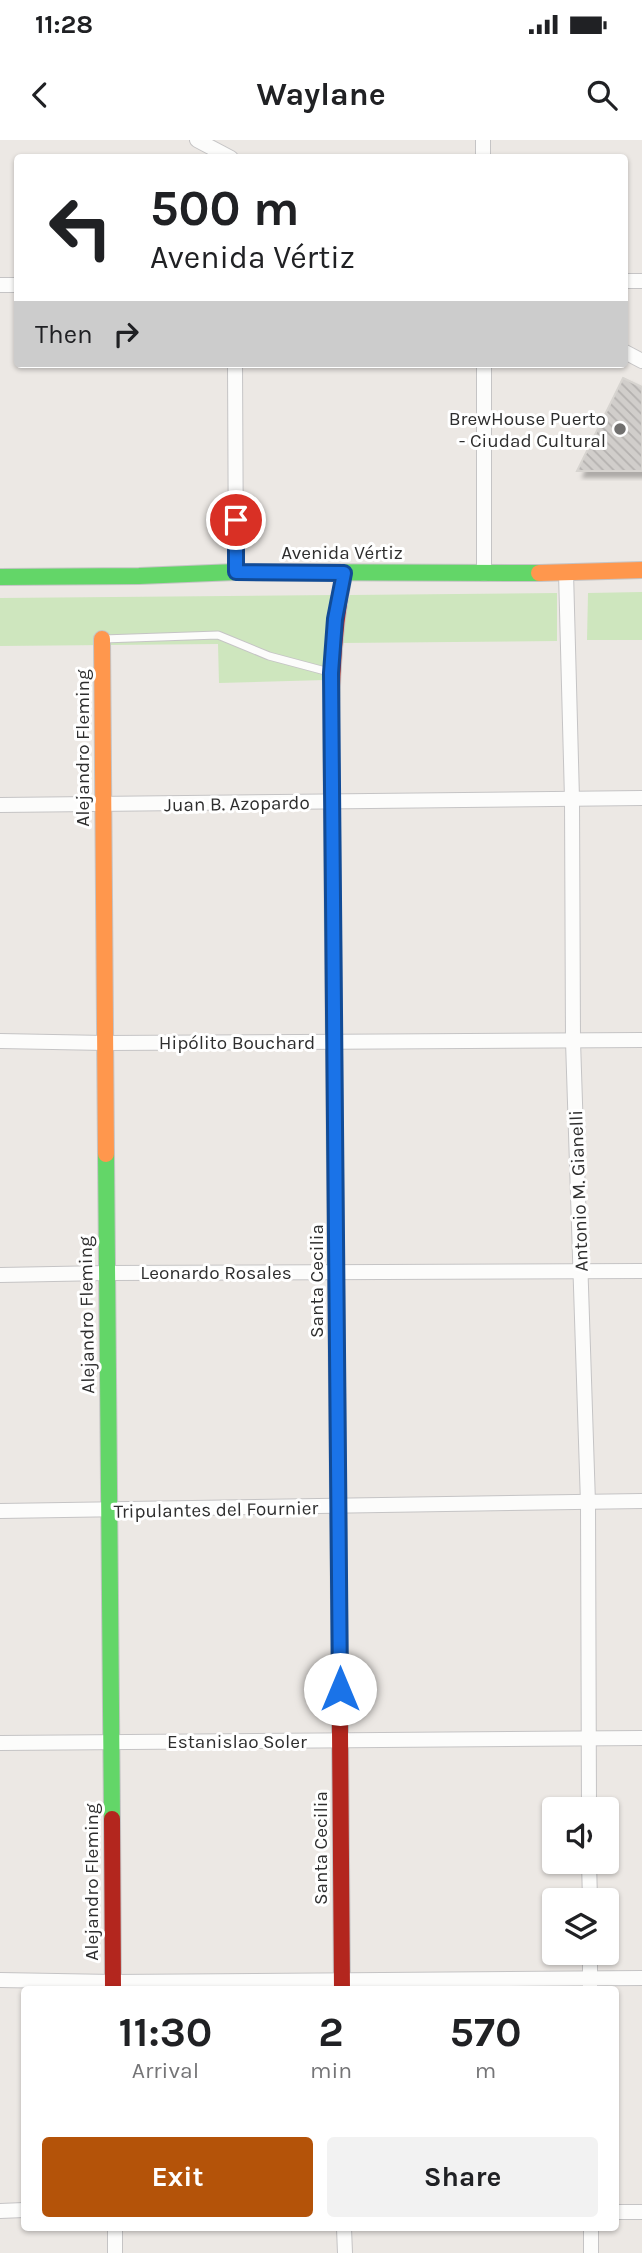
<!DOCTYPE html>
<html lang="en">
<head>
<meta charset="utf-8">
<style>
	:root { --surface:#fff; --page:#f2f2f2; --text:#202124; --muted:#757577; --accent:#b45309 }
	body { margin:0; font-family:Karla,sans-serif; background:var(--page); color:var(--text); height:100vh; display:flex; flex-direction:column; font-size:26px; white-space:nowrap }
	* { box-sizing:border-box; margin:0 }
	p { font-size:23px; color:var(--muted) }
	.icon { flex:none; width:38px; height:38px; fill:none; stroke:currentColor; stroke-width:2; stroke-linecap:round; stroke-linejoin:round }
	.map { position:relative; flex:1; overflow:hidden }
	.details { position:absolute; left:21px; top:1846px; width:598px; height:245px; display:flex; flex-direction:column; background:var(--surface); border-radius:7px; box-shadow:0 2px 5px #0004 }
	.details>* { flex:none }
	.banner { position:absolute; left:14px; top:14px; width:614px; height:214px; border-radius:7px; box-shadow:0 2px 5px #0004; background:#fff; color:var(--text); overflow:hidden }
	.tools { position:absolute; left:542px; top:1657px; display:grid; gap:14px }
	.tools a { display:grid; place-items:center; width:77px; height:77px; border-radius:7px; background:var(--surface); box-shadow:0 2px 5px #0004; font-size:35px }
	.pin { position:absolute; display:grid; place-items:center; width:60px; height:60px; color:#fff; margin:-30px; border:4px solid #fff; border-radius:50%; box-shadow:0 2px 7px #0007 }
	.me { position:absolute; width:77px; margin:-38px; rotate:0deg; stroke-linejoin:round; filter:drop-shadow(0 0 5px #0008) }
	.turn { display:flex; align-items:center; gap:24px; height:147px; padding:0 21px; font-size:32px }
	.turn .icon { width:91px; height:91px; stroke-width:2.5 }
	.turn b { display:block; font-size:49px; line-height:60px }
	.then { display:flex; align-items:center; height:66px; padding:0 21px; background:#0003; gap:14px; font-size:26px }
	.eta { display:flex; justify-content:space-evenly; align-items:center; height:119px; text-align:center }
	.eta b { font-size:42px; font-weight:700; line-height:49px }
	.action { display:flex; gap:14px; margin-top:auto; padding:14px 21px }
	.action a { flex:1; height:80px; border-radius:7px; background:var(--accent); color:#fff; font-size:28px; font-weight:700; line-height:80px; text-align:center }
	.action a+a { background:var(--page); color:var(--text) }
	.status { display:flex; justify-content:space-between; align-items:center; height:49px; padding:0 35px; background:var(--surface); direction:ltr }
	.status svg { height:19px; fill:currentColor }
	header { display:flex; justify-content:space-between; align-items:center; height:91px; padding:0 21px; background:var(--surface); font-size:32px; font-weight:700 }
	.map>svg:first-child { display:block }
</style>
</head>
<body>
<div class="status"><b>11:28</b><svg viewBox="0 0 49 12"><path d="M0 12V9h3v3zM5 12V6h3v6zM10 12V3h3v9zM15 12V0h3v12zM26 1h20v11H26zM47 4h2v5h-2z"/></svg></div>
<header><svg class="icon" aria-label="back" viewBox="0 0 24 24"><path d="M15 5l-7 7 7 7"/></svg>Waylane<svg class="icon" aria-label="search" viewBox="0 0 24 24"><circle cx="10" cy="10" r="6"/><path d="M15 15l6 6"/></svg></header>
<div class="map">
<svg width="642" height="2113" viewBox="0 0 642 2113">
	<defs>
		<pattern id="building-back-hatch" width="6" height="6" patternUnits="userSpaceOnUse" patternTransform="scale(1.75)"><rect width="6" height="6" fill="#d1cecb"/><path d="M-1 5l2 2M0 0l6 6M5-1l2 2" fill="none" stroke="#b4b1af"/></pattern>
		<filter id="shadow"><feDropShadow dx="6" dy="6" stdDeviation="2" flood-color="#0004"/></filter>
	</defs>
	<rect width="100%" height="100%" fill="#ece8e4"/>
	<g fill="#cee6be">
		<polygon points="642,452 642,500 587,500 588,453"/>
		<polygon points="557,453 557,501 341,503 342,479 350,455"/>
		<polygon points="333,455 325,540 219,543 218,504 0,506 0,458"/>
	</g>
	<polygon fill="url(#building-back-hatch)" stroke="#d7d4d0" stroke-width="2" filter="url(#shadow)" points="623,238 642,247 642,331 577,331"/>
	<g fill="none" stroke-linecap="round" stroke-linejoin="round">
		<defs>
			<polyline id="lane" points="103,499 218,495 269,516 329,532"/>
			<g id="street">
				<polyline points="197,0 231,18"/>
				<polyline points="483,0 483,18"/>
				<polyline points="625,141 642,141"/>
				<polyline points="0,145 18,145"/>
				<polyline points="625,212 642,221"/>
				<polyline points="235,224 236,432"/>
				<polyline points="566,432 572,659 573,901 588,1363 589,1670"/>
				<polyline points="484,434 484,224"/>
				<polyline points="0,665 642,658"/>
				<polyline points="0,901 105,903 642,900"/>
				<polyline points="0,1135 107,1133 642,1131"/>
				<polyline points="0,1371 642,1361"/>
				<polyline points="0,1603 642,1598"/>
				<polyline points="589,1722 590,1760"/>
				<polyline points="590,1813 590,1850"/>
				<polyline points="0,1840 113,1842 642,1838"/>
				<polyline points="0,2071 24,2070"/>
				<polyline points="616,2072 642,2072"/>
				<polyline points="115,2088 115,2113"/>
				<polyline points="344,2088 345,2113"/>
				<polyline points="591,2088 591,2113"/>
			</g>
			<g id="fast">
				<polyline points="0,437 139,436 236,432 539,433"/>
				<polyline points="332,685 336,1138"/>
				<polyline points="106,1014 112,1679"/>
			</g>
			<g id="slow">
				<polyline points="539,433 642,430"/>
				<polyline points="102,499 106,1014"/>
				<polyline points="336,1138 339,1460"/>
			</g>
			<g id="jam">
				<path d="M332 685C332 600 327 518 344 434"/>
				<polyline points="339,1460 342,1850"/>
				<polyline points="112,1679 113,1850"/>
			</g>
		</defs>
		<use href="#lane" stroke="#c5c4c5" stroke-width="9"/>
		<use href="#street" stroke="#c5c4c5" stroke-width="16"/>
		<use href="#fast" stroke="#c5c4c5" stroke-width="18"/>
		<use href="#slow" stroke="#c5c4c5" stroke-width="18"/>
		<use href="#jam" stroke="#c5c4c5" stroke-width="18"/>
		<use href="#lane" stroke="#fcfcfb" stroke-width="7"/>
		<use href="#street" stroke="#fcfcfb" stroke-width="14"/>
		<use href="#fast" stroke="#63d668" stroke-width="16"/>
		<use href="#slow" stroke="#ff974d" stroke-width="16"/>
		<use href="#jam" stroke="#b3261e" stroke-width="16"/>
	</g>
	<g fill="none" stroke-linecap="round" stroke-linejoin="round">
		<defs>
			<polyline id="route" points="236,380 236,432 344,433 335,479 331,533 340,1549"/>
		</defs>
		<use href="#route" stroke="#114b97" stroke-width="18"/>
		<use href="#route" stroke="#1a73e8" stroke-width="12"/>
	</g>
	<circle fill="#706f6e" stroke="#fff" stroke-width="2.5" cx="620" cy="289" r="7"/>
	<g text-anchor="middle" stroke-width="6" stroke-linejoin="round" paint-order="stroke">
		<g font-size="19" fill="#2e2e2e" stroke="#fff" text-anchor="end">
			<text x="606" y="285">BrewHouse Puerto<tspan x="606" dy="22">- Ciudad Cultural</tspan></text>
		</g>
		<g font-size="19" fill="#2e2e2e" stroke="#fff">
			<text x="342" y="419">Avenida Vértiz</text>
			<text transform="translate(82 608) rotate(-90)" y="7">Alejandro Fleming</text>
			<text transform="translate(237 663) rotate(-1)" y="7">Juan B. Azopardo</text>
			<text x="237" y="909">Hipólito Bouchard</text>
			<text transform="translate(578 1051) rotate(-92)" y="7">Antonio M. Gianelli</text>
			<text x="216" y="1139">Leonardo Rosales</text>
			<text transform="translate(316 1141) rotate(-90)" y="7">Santa Cecilia</text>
			<text transform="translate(86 1175) rotate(-91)" y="7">Alejandro Fleming</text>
			<text transform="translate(216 1369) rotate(-1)" y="7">Tripulantes del Fournier</text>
			<text x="237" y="1608">Estanislao Soler</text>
			<text transform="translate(320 1708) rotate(-90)" y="7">Santa Cecilia</text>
			<text transform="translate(91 1742) rotate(-90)" y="7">Alejandro Fleming</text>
		</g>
	</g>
</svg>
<div class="tools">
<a><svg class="icon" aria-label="sound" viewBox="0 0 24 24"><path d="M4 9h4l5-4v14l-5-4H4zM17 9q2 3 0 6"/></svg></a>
<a><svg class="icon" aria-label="layers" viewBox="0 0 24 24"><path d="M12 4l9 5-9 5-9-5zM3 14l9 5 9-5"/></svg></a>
</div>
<div class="pin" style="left:236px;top:380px;background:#d93025"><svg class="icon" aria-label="arrive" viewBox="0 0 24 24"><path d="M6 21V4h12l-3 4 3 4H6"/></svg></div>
<svg class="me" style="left:340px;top:1549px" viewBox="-20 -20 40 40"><circle r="19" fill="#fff"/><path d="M0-13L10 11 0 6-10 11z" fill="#1a73e8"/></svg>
<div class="banner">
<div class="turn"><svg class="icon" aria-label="left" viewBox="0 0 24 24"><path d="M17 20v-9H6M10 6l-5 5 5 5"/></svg><div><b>500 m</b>Avenida Vértiz</div></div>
<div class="then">Then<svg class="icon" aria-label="right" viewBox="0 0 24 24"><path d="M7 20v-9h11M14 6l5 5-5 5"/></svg></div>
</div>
<section class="details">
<div class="eta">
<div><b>11:30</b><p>Arrival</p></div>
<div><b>2</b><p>min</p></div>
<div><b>570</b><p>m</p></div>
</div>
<div class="action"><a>Exit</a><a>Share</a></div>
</section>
</div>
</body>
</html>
